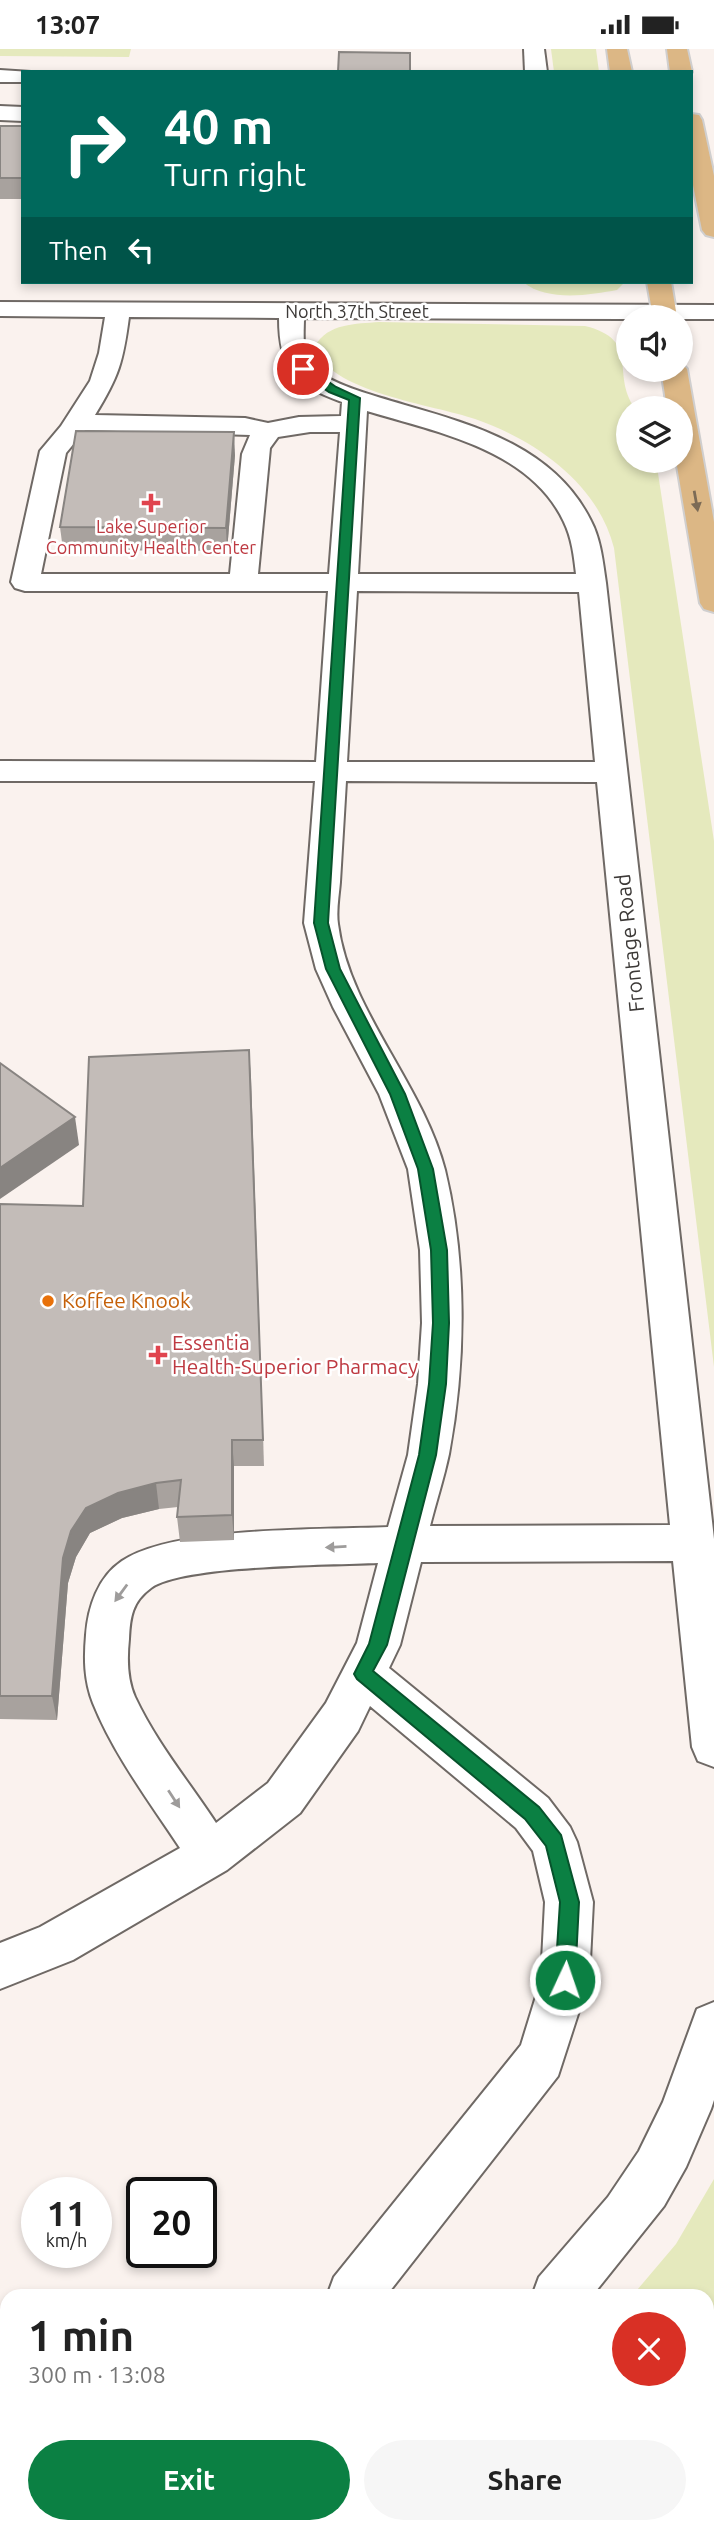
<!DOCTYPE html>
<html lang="en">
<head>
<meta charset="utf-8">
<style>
	:root { --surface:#fff; --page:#f6f6f6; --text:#222; --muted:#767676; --accent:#0b8043 }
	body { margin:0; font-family:Ubuntu,sans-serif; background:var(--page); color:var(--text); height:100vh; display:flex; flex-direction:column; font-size:26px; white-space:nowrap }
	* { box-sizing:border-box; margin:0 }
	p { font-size:23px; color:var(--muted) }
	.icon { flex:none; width:38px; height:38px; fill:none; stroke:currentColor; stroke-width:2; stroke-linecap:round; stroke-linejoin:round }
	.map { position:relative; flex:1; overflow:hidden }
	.details { position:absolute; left:0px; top:2240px; width:714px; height:245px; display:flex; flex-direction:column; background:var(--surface); border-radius:21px 21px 0 0; box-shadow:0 4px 10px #0003 }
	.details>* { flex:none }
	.banner { position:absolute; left:21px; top:21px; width:672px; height:214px; border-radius:0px; box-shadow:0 4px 10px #0003; background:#00695c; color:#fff; overflow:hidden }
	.buttons { position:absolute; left:616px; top:256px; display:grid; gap:14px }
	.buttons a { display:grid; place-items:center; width:77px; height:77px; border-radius:50%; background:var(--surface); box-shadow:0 4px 10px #0003; font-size:35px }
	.speed { position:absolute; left:21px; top:2128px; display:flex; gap:14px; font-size:35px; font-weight:700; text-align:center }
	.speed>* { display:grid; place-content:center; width:91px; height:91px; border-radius:50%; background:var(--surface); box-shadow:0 4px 10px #0003; line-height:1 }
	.speed small { font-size:18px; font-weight:400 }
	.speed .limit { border:4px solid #111; border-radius:10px; background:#fff; color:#111 }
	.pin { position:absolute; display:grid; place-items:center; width:60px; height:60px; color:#fff; margin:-30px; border:4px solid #fff; border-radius:50%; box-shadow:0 2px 7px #0007 }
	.me { position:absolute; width:77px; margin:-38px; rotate:3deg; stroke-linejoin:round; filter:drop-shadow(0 0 5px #0008) }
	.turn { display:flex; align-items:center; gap:24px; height:147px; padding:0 28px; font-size:32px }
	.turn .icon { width:91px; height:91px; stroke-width:2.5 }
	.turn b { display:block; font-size:49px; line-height:60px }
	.then { display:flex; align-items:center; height:66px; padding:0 28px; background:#0003; gap:14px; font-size:26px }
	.round { display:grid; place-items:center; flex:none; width:74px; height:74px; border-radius:37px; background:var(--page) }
	.summary { display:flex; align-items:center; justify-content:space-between; height:119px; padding:0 28px }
	h1 { font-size:42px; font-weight:600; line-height:52px }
	.primary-button { display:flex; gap:14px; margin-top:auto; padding:14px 28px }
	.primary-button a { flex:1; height:80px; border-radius:42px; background:var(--accent); color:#fff; font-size:28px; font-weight:600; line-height:80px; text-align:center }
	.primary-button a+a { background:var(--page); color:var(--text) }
	.status { display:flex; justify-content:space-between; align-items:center; height:49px; padding:0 35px; background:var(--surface); direction:ltr }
	.status svg { height:19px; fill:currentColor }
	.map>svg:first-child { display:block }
</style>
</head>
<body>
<div class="status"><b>13:07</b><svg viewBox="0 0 49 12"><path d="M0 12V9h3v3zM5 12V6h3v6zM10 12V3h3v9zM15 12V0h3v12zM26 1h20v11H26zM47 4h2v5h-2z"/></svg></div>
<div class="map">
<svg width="714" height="2485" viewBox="0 0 714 2485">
	<rect width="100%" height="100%" fill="#faf2ee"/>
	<g fill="#e5e9bd">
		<polygon points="0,0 131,0 129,8 0,7"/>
		<polygon points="551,0 596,0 599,23 554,23"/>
		<path d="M523 233H625L617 241C590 246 547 253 523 233Z"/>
		<path d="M379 273 585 277C642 291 610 325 635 359H628V411H656L714 792V1318L614 499C598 435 536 391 475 370 436 356 325 343 315 297 328 274 356 275 379 273Z"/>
		<polygon points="714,2130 714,2485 477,2485 480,2478 707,2478 707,2247 632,2247 676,2195"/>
	</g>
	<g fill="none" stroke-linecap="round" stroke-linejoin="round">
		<defs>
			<g id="minor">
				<polygon points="524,0 544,0 547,23 525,23"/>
				<polygon points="0,21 31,23 23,23 23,33 0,33"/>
				<polygon points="0,57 23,58 23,72 0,71"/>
				<path d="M0 253 714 256V270H681V268H628V270L304 269C304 282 302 299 308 311 319 328 344 337 362 343 445 370 548 385 591 472 601 491 603 514 606 534L714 1490V1718L698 1712 692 1698 673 1512 421 1513 400 1596 389 1619 548 1749 570 1778 577 1793 593 1853 589 1931 558 2027 386 2247H327L334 2228 521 1996 541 1931 545 1853 533 1802 516 1779 370 1657 358 1682 300 1764 227 1821 73 1911 0 1940V1894L40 1878 180 1799C149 1752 114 1706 93 1654 84 1631 84 1609 86 1586 88 1558 98 1528 122 1512 174 1477 323 1481 388 1478L408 1406 418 1335 422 1274 420 1201 408 1120 379 1045 333 958 316 920 304 874 315 732H0V712L316 713 328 542H25L15 539 11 533 40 402 61 377 90 332 99 304 105 268 0 267ZM129 268 279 269C279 320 294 336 342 353L341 367 299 368 268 374 245 369 95 366C119 327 123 313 129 268ZM367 362C436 383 530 400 564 473 572 489 574 508 576 525H358ZM85 381 250 386 242 405 230 525H41L66 404ZM310 383H340L329 525H258L270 399 278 388ZM357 542 579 543 595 713H347ZM346 732 597 733 670 1476 430 1477C436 1453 444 1429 449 1405 466 1314 467 1212 445 1121 423 1035 349 962 338 875 336 862 339 846 340 833 342 799 344 766 346 732ZM378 1514 357 1594 326 1654 268 1734 216 1774C189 1733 156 1693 135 1648 127 1630 127 1609 129 1590 130 1568 132 1553 151 1539 182 1516 334 1516 378 1514Z"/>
				<polygon points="714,1953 714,2051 711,2060 686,2118 664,2157 592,2247 532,2247 539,2228 608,2148 639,2102 663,2053 697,1960"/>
				<polygon points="165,2478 223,2478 220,2485 162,2485"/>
				<polygon points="391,2478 447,2478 446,2485 390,2485"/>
			</g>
			<g id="major">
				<polygon points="607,0 627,0 632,23 610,23"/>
				<polygon points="667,0 687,0 692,23 670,23"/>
				<polygon points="691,65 699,66 702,71 714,127 714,188 706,186 702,181 691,126"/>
				<polygon points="647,233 671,233 677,268 653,268"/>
				<polygon points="681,314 687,320 714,473 714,563 704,560 700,554 676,411 681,411 681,359 667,359 661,320 681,320"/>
			</g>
		</defs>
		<use href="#minor" stroke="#6f6965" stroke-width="4"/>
		<use href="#major" stroke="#d0cfcf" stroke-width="4"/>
		<use href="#minor" fill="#fff" fill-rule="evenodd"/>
		<use href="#major" fill="#dcb785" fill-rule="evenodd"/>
	</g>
	<g fill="#a8a29e">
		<rect x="0" y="77" width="23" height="73"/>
		<polygon points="235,406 227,502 63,501 60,478"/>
		<polygon points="249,1001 264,1417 234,1417 234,1491 180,1493 177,1468 178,1458 159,1460 122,1469 90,1484 76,1508 68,1534 57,1671 0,1670 0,1155 83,1157"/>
	</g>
	<g fill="#888481">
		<polygon points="234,383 235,406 227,502 226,479"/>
		<polygon points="249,1001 251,1029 264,1417 263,1391"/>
		<polygon points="75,1068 79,1096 0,1150 0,1119"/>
		<polygon points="232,1391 234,1417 234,1491 232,1466"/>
		<polygon points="156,1434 159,1460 122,1469 90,1484 76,1508 68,1534 57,1671 52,1647 63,1509 71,1482 86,1459 118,1444"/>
	</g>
	<g fill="#c3bcb8" stroke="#888481" stroke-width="2">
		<polygon points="339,3 410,4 410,23 338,23"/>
		<rect x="0" y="77" width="23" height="52"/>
		<polygon points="76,382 234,383 226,479 60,478"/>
		<polygon points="249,1001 263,1391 232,1391 232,1466 177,1468 181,1431 156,1434 118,1444 86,1459 71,1482 63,1509 52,1647 0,1647 0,1155 83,1157 89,1008"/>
		<polygon points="0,1014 75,1068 0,1119"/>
	</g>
	<defs><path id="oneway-solid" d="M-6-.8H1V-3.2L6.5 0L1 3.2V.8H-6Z" transform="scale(1.75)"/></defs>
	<use fill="#7c6b56" href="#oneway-solid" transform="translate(696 452) rotate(80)"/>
	<g fill="#9e9c9b">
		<use href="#oneway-solid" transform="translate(336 1498) rotate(177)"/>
		<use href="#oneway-solid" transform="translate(121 1544) rotate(126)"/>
		<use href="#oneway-solid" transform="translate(174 1750) rotate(57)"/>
	</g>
	<polygon fill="#0b8043" stroke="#07532c" stroke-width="2" points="299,317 306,317 336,338 360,349 328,874 340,920 405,1045 433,1120 447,1201 449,1274 446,1335 436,1406 387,1596 373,1622 539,1758 561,1786 579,1853 575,1931 572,1938 565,1941 558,1938 555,1931 560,1853 546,1797 525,1770 357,1630 354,1625 369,1595 419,1406 429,1335 433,1274 431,1201 418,1120 390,1045 326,920 314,874 349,351 329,343 299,322"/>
	<g fill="#e0444e" stroke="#fff" stroke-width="2.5">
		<path d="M147.5 443.5h7v7h7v7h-7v7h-7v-7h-7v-7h7z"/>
		<path d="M154.5 1295.5h7v7h7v7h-7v7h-7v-7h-7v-7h7z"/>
	</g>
	<circle fill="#e8710a" stroke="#fff" stroke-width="2.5" cx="48" cy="1252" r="7"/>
	<g text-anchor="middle" stroke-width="5" stroke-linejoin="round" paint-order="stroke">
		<g font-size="18" fill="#3c3937" stroke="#fff">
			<text x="357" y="269">North 37th Street</text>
		</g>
		<g font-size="18" fill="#be3a42" stroke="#fff">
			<text x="151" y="484">Lake Superior<tspan x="151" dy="21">Community Health Center</tspan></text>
		</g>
		<g font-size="21" fill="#3c3937" stroke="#fff">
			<text transform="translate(630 894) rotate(-96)" y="7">Frontage Road</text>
		</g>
		<g font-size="21" fill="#c56008" stroke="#fff" text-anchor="start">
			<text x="62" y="1259">Koffee Knook</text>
		</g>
		<g font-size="21" fill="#be3a42" stroke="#fff" text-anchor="start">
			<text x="172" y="1301">Essentia<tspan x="172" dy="24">Health-Superior Pharmacy</tspan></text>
		</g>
	</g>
</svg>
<div class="buttons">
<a><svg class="icon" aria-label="sound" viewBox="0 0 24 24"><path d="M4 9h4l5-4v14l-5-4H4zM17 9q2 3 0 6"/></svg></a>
<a><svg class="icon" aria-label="layers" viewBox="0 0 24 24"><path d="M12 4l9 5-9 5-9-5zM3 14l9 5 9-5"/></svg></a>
</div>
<div class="speed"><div>11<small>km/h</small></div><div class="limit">20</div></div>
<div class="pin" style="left:303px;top:320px;background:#d93025"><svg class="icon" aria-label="arrive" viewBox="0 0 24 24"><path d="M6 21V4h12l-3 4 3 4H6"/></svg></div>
<svg class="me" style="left:565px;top:1931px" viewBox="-20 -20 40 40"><circle r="17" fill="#0b8043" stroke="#fff" stroke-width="3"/><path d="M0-11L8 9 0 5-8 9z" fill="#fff"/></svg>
<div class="banner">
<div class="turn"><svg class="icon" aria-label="right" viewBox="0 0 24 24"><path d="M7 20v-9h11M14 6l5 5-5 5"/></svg><div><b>40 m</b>Turn right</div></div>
<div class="then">Then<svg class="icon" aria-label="left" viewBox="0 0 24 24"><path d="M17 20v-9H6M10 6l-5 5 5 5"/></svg></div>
</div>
<section class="details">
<div class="summary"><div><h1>1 min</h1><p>300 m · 13:08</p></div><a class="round" style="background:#d93025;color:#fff"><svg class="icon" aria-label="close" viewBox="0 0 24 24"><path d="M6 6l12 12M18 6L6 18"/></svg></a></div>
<div class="primary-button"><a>Exit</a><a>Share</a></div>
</section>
</div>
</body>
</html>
